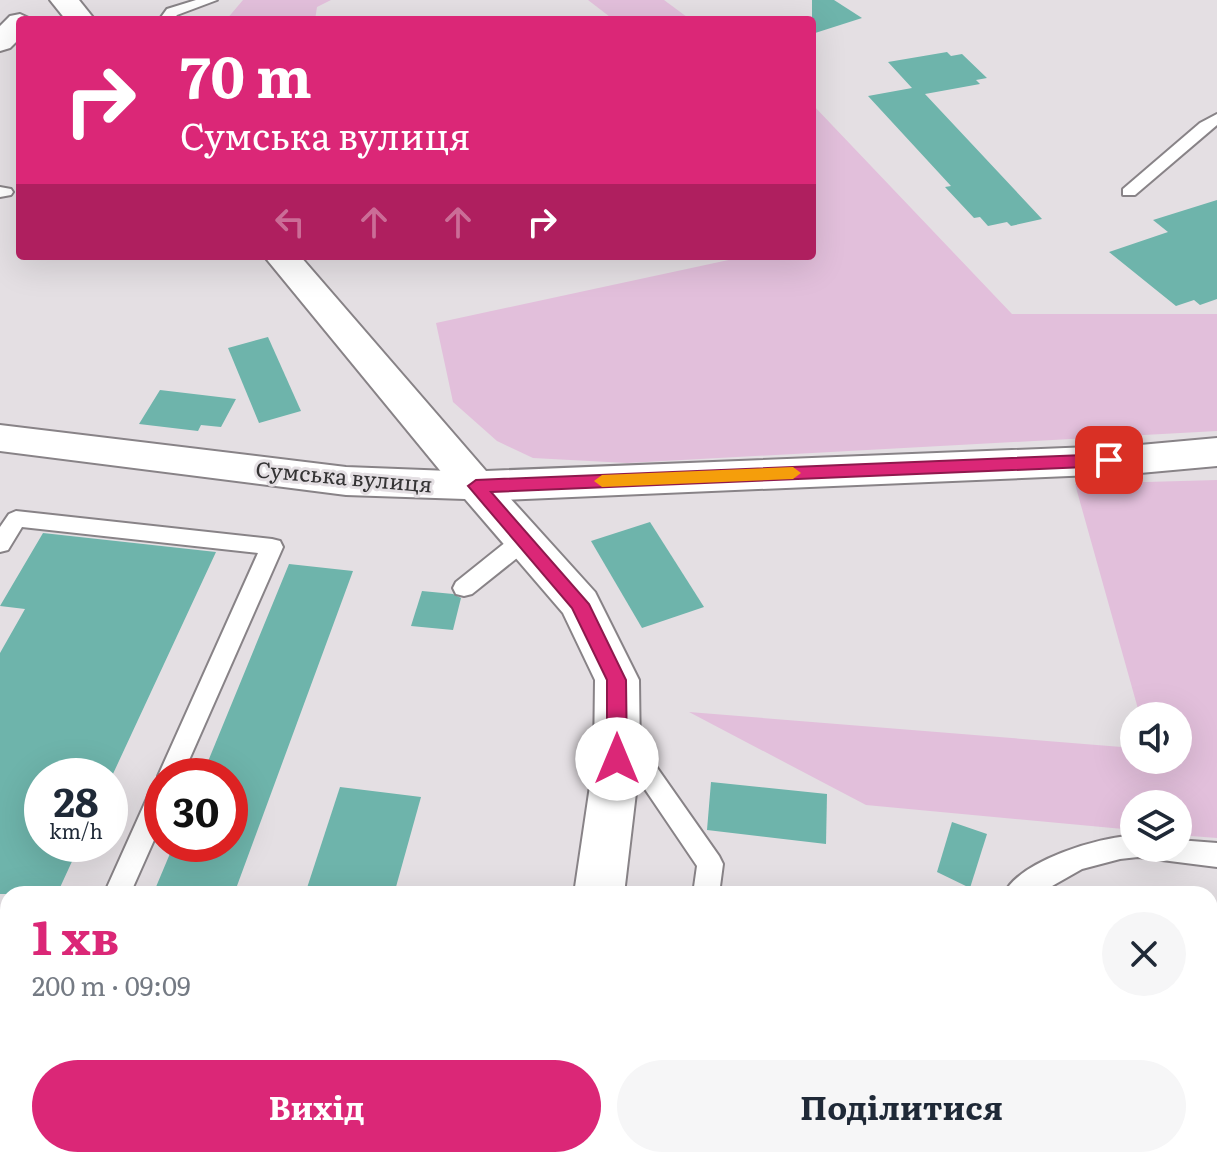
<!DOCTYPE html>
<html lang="uk">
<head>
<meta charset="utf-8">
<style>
	:root { --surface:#fff; --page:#f6f6f7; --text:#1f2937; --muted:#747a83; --accent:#db2777 }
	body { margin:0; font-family:Literata,serif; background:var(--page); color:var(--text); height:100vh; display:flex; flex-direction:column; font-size:30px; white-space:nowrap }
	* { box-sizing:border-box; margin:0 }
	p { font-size:26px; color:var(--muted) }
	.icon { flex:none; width:44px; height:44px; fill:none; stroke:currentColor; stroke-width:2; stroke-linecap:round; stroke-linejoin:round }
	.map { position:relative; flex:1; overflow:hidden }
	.drawer { position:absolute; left:0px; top:886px; width:1218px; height:282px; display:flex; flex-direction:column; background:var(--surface); border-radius:24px 24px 0 0; box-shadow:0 8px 32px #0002 }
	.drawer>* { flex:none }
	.hud { position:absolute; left:16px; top:16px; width:800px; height:244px; border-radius:8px; box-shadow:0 8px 32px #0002; background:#db2777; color:#fff; overflow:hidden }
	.tools { position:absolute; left:1120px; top:702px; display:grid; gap:16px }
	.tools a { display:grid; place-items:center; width:72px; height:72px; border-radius:50%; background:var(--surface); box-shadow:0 8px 32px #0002; font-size:40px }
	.speed { position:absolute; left:24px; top:758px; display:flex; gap:16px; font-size:40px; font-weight:700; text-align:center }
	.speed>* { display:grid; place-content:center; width:104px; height:104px; border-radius:50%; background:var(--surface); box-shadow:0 8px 32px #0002; line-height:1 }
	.speed small { font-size:20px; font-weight:400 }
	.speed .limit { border:12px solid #d22; background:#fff; color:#111 }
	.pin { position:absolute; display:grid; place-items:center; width:68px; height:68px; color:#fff; margin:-34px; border-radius:16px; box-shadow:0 4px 12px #0006 }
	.me { position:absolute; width:88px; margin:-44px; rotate:0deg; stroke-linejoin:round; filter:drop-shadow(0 0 6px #0008) }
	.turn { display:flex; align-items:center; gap:28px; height:168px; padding:0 32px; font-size:36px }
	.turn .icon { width:104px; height:104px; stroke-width:2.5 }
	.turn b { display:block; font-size:56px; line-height:68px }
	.lanes { display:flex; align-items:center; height:76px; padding:0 32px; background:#0003; justify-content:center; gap:40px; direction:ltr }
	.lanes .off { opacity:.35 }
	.round { display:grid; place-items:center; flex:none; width:84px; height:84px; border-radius:42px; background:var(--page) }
	.summary { display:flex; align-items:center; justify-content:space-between; height:136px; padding:0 32px }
	h1 { font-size:48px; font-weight:700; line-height:60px; color:var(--accent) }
	.cta { display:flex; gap:16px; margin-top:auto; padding:16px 32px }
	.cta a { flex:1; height:92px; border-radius:48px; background:var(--accent); color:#fff; font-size:32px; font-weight:700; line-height:92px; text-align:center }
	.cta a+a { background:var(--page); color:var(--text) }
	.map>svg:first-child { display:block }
</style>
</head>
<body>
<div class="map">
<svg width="1217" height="1167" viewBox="0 0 1217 1167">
	<rect width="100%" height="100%" fill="#e4dfe3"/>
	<g fill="#e2bfdb">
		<polygon points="243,0 331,0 317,7 315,20 226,20"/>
		<polygon points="588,0 664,0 691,20 614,20"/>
		<polygon points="812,104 1012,314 1217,314 1217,431 627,463 533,458 497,441 453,402 436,323 747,256 812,256"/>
		<polygon points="1217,480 1217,838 1178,835 1178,804 1134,804 1134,830 866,805 689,712 1134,748 1134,760 1178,760 1178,716 1140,716 1075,484"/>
	</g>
	<g fill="#6eb4ab">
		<polygon points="812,0 834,0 862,18 812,34"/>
		<polygon points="947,52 951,56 962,54 987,78 976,80 980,84 925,94 1042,219 1011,226 1007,222 988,226 980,217 974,218 945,187 951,186 868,96 912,88 888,62"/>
		<polygon points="1217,200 1217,299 1200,305 1194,300 1176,306 1109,252 1168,232 1153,220"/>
		<polygon points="268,337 301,411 259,423 228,348"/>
		<polygon points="160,390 236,399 221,427 201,425 198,431 139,424"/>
		<polygon points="650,522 704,607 642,628 591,541"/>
		<polygon points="43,533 216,552 112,776 42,776 42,844 80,844 57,894 0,894 0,653 25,609 0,606"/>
		<polygon points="289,564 353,571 234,894 153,894 174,844 230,844 230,776 202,776"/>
		<polygon points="422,591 453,594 461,598 453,630 411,626"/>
		<polygon points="711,782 827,794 826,844 707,830"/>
		<polygon points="340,787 421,797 394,894 305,894"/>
		<polygon points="952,822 987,834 970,888 937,872"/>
	</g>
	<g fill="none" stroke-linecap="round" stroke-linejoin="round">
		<defs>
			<g id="lane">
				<polygon points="196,0 217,0 177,15 173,20 159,20 167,9"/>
				<polygon points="1217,114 1217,125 1135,195 1123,195 1123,189 1200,123"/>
				<polygon points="0,187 11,189 13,192 11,195 0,197"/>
				<polygon points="16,511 272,539 280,541 283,547 182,776 162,776 162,822 130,894 104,894 153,785 161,783 158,776 258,553 22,527 8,550 0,552 0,527 9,514"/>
				<polygon points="524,532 532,534 535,540 532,546 472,594 464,596 456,594 453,588 456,582 516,534"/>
				<polygon points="623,729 632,732 719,856 723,864 719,894 693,894 697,866 611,739 614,732"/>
				<path d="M1134 836V848H1178V840L1217 843V867L1138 857 1120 859 1082 869 1038 894H1004C1019 861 1100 836 1134 836Z"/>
				<polygon points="8,1122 8,1160 13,1160 11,1166 0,1167 0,1125"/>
				<polygon points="795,1160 825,1160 823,1167 793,1167"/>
			</g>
			<g id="street">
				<polygon points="0,425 346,467 476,472 490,476 595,592 639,680 640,759 624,894 574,894 594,759 595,680 563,613 465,499 346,495 0,451"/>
				<polygon points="533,1160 591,1160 589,1167 531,1167"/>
			</g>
			<g id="secondary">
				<polygon points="50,0 79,0 95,20 66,20"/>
				<polygon points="20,14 33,20 20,20 20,38 10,48 0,51 0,26 10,16"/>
				<polygon points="264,256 300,256 486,471 1140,445 1217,438 1217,466 1140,473 476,501 461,496"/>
			</g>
		</defs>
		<use href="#lane" stroke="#888387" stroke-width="4"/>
		<use href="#street" stroke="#888387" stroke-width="4"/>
		<use href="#secondary" stroke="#888387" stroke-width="4"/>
		<use href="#lane" fill="#fff" fill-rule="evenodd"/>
		<use href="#street" fill="#fff" fill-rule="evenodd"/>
		<use href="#secondary" fill="#fff" fill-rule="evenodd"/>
	</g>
	<polygon fill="#db2777" stroke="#8e194d" stroke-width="2" points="1109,454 1117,460 1109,466 491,492 589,604 626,680 627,759 624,765 617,768 610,765 607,759 607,680 572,608 468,486 476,480"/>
	<polygon fill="#f59e0b" points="793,467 801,473 793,479 602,487 594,481 602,475"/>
	<g text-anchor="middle" stroke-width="6" stroke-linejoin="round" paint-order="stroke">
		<g font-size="22" fill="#343334" stroke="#e4dfe3">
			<text transform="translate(344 477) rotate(5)" y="8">Сумська вулиця</text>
		</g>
	</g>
</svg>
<div class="tools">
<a><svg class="icon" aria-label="sound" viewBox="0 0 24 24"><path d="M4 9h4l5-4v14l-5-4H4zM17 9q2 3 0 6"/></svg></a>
<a><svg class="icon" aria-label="layers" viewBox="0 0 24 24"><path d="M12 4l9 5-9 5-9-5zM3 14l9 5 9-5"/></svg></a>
</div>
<div class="speed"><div>28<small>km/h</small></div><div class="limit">30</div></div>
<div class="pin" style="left:1109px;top:460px;background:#d93025"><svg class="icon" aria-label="arrive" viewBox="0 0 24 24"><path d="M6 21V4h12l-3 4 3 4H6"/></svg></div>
<svg class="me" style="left:617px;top:759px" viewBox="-20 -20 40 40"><circle r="19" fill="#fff"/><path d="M0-13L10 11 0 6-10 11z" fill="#db2777"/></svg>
<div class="hud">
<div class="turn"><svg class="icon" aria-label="right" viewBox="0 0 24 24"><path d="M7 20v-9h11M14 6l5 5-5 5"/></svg><div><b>70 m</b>Сумська вулиця</div></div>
<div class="lanes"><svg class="icon off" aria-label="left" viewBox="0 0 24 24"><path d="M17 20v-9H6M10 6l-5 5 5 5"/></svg><svg class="icon off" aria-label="ahead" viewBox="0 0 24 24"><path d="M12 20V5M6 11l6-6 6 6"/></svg><svg class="icon off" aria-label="ahead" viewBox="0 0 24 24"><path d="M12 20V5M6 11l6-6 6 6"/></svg><svg class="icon" aria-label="right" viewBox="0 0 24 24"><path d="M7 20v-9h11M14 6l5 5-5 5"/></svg></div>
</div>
<section class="drawer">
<div class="summary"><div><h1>1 хв</h1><p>200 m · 09:09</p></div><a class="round"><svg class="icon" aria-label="close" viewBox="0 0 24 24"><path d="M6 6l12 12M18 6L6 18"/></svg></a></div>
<div class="cta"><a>Вихід</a><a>Поділитися</a></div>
</section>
</div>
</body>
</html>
